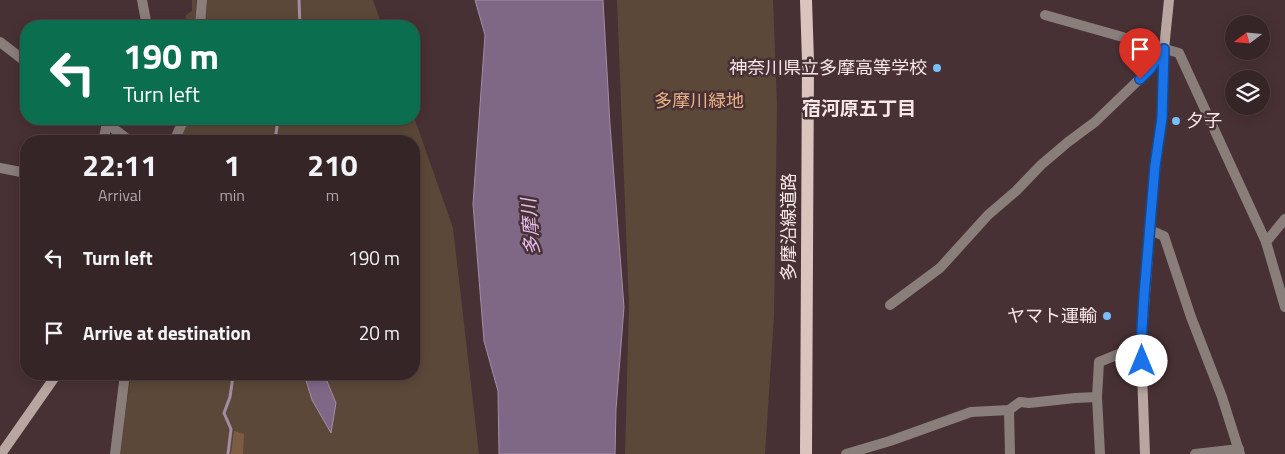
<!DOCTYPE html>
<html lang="en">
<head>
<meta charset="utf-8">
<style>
	:root { --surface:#362527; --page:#413133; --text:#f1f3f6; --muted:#aaa5a7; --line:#504244 }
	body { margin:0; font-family:"Titillium Web","Noto Sans JP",sans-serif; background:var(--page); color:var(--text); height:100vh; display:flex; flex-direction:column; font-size:19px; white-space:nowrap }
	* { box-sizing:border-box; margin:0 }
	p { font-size:16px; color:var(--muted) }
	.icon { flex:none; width:28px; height:28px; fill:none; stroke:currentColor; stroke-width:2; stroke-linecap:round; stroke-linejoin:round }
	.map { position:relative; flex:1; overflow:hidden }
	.sheet { position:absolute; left:20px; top:135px; width:400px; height:245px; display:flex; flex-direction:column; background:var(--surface); border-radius:20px; box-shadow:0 2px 12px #0003,0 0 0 1px var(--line) }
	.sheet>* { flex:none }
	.top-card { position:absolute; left:20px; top:20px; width:400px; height:105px; border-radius:20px; box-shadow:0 2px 12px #0003,0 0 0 1px var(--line); background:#0b6e4f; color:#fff; overflow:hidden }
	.needle { width:32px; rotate:254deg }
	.buttons { position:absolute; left:1225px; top:15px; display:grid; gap:10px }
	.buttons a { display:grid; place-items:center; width:45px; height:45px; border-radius:50%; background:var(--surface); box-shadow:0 2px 12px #0003,0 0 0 1px var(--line); font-size:25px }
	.pin { position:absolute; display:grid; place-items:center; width:42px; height:42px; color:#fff; margin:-51px -21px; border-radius:50% 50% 50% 0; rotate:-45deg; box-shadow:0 0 5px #0007 }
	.pin .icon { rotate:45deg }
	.me { position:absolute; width:55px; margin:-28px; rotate:0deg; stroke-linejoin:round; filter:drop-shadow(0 0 4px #0008) }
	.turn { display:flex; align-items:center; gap:18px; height:105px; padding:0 20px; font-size:22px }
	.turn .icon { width:65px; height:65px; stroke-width:2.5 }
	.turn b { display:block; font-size:35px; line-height:42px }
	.eta { display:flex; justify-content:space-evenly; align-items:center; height:85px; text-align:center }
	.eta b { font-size:30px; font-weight:700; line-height:35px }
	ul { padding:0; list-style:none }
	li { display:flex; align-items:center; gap:15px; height:75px; padding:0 20px }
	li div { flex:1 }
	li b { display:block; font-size:19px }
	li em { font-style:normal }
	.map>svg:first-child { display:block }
</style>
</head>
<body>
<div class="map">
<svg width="1285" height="454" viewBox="0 0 1285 454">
	<rect width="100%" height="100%" fill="#483134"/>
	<g fill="#5c4838">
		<polygon points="192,0 196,0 195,26 185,26 186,15 192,11"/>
		<polygon points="207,0 373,0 382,26 206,26"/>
		<polygon points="617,0 773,0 777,105 774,315 765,454 625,454 629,306"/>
		<polygon points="414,117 453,228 479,454 119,454 131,374 414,374 414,141 178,141 188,119 414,119"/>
	</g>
	<polygon fill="#7c5c43" points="234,431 244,434 243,454 231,454"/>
	<g fill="#7f6786" stroke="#a38da4">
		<polygon points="475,0 603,0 610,125 624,307 616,409 615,454 499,454 498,391 484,341 473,204 485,35"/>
		<polygon points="304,374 324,374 336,403 331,433 312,400"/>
	</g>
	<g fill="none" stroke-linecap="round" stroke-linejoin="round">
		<g stroke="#a38da4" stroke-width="3">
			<polyline points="299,0 300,26"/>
			<polyline points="275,141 278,119"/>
			<polyline points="228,454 231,429 224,413 230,397 233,376 232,374"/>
		</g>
		<g stroke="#8a7e7b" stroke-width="10">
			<polyline points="142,0 147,26"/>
			<polyline points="1045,15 1179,53 1266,242 1285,307"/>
			<polyline points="200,26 202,0"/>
			<polyline points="0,42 26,62"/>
			<polyline points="101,119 130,141"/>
			<polyline points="103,141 107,124 110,120"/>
			<polyline points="174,141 184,119"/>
			<polyline points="0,168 26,173"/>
			<polyline points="1150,230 1164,236 1191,317 1222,397 1240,454"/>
			<polyline points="1266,242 1285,219"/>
			<polyline points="890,305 940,268 988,215 1016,191 1041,165 1068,142 1095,122 1150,69 1164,49"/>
			<polyline points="1009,410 1010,454"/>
			<polyline points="115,454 125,374"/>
			<polyline points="846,454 890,441 971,412 1009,410 1020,402 1029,403 1075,398 1097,397"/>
			<polyline points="1100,454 1097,397 1099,362 1141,345"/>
			<polyline points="1195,454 1239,449"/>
		</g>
		<g stroke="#b9a6a1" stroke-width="10">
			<polyline points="1,454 57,374"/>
			<polyline points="1145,454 1141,345 1155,165 1162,119 1164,49 1169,0"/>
		</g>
		<polyline stroke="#dcc4be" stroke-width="12" points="806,454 808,61 806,0"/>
	</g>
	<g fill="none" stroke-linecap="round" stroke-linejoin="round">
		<defs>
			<polyline id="route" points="1140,79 1150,69 1164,49 1162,118 1155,166 1144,296 1141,345 1142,361"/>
		</defs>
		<use href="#route" stroke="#114b97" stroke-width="12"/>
		<use href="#route" stroke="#1a73e8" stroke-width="9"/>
	</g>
	<g fill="#76c0f7" stroke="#483134" stroke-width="2">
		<circle cx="937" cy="68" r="5"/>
		<circle cx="1176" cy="121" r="5"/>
		<circle cx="1107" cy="316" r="5"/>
	</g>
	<g text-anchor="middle" stroke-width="5" stroke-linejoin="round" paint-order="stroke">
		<g font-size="18" fill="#f7e7e9" stroke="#483134" text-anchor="end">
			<text x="927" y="74">神奈川県立多摩高等学校</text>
			<text x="1186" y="127" text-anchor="start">夕子</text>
			<text x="1097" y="322">ヤマト運輸</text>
		</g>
		<g font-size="18" fill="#e8b286" stroke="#483134">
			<text x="699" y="107">多摩川緑地</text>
		</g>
		<g font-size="18" fill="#f7e7e9" stroke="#483134">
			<text transform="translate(789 227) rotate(-90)" y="6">多摩沿線道路</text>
		</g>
		<g font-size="19" font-weight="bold" fill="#f7e7e9" stroke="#483134">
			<text x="859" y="115">宿河原五丁目</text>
		</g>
		<g font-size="19" font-style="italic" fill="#e6bdf3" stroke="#483134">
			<text transform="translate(530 227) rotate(-94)" y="7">多摩川</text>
		</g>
	</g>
</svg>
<div class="buttons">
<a><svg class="needle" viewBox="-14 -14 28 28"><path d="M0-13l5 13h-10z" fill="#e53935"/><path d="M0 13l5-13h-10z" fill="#aaa5a7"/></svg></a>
<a><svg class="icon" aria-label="layers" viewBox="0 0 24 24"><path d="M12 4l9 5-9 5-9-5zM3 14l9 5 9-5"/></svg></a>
</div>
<div class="pin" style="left:1140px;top:79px;background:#d93025"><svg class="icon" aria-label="arrive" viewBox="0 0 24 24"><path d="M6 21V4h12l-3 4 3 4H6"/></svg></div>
<svg class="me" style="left:1142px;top:361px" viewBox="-20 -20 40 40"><circle r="19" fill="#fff"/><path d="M0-13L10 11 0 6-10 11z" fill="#1a73e8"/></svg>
<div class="top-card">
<div class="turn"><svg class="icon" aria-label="left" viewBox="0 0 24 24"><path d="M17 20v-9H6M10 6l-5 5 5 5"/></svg><div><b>190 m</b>Turn left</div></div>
</div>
<section class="sheet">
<div class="eta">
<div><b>22:11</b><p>Arrival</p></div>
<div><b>1</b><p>min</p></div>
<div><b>210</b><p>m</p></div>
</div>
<ul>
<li><svg class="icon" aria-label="left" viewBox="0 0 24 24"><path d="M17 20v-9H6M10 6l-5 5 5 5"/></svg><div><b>Turn left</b></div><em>190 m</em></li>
<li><svg class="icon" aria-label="arrive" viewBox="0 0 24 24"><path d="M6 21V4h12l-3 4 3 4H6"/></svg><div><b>Arrive at destination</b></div><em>20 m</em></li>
</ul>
</section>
</div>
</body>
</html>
